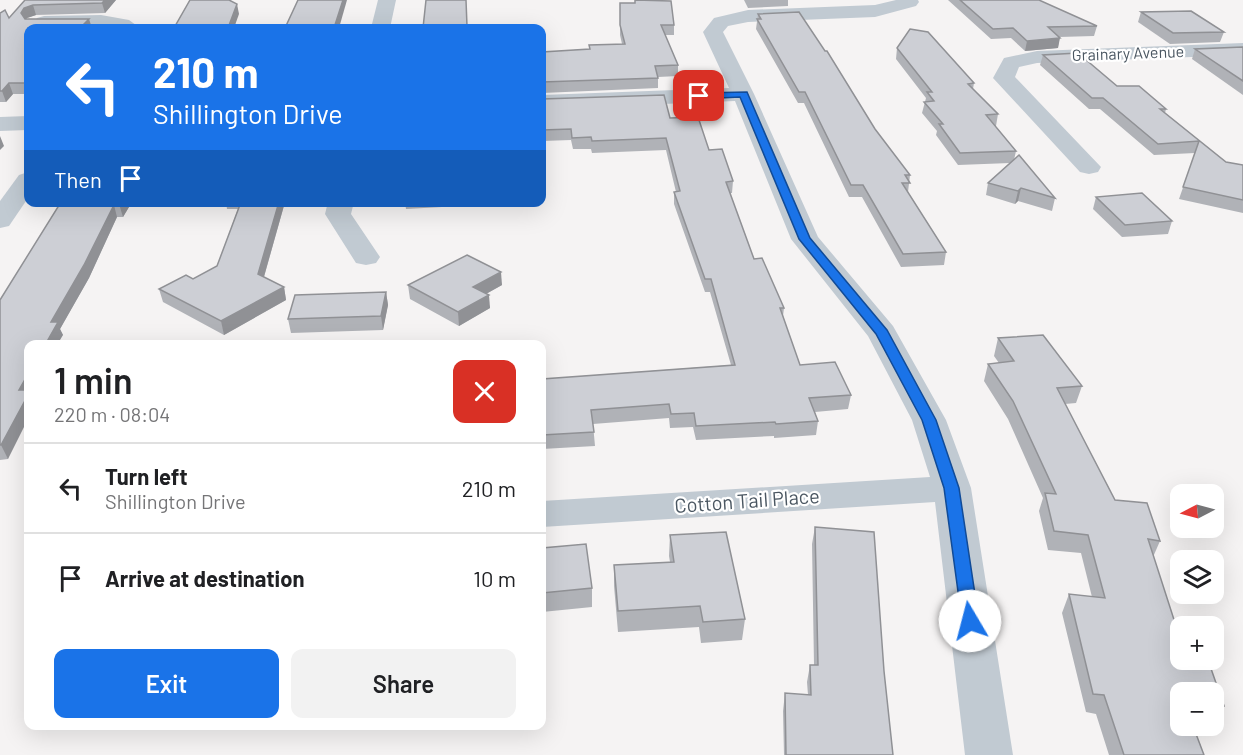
<!DOCTYPE html>
<html lang="en">
<head>
<meta charset="utf-8">
<style>
	:root { --surface:#fff; --page:#f2f2f2; --text:#202124; --muted:#757577; --line:#e0e0e0; --accent:#1a73e8 }
	body { margin:0; font-family:Barlow,sans-serif; background:var(--page); color:var(--text); height:100vh; display:flex; flex-direction:column; font-size:22px; white-space:nowrap }
	* { box-sizing:border-box; margin:0 }
	p { font-size:20px; color:var(--muted) }
	.icon { flex:none; width:33px; height:33px; fill:none; stroke:currentColor; stroke-width:2; stroke-linecap:round; stroke-linejoin:round }
	.map { position:relative; flex:1; overflow:hidden }
	.details { position:absolute; left:24px; top:340px; width:522px; height:390px; display:flex; flex-direction:column; background:var(--surface); border-radius:12px; box-shadow:0 6px 24px #0002 }
	.details>* { flex:none }
	.hud { position:absolute; left:24px; top:24px; width:522px; height:183px; border-radius:12px; box-shadow:0 6px 24px #0002; background:#1a73e8; color:#fff; overflow:hidden }
	.needle { width:39px; rotate:264deg }
	.controls { position:absolute; left:1170px; top:484px; display:grid; gap:12px }
	.controls a { display:grid; place-items:center; width:54px; height:54px; border-radius:12px; background:var(--surface); box-shadow:0 6px 24px #0002; font-size:30px }
	.pin { position:absolute; display:grid; place-items:center; width:51px; height:51px; color:#fff; margin:-26px; border-radius:12px; box-shadow:0 3px 9px #0006 }
	.me { position:absolute; width:66px; margin:-33px; rotate:352deg; stroke-linejoin:round; filter:drop-shadow(0 0 4px #0008) }
	.turn { display:flex; align-items:center; gap:21px; height:126px; padding:0 30px; font-size:27px }
	.turn .icon { width:78px; height:78px; stroke-width:2.5 }
	.turn b { display:block; font-size:42px; line-height:51px }
	.then { display:flex; align-items:center; height:57px; padding:0 30px; background:#0003; gap:12px; font-size:22px }
	.round { display:grid; place-items:center; flex:none; width:63px; height:63px; border-radius:12px; background:var(--page) }
	.headline { display:flex; align-items:center; justify-content:space-between; height:102px; padding:0 30px }
	h1 { font-size:36px; font-weight:600; line-height:45px }
	.button { display:flex; gap:12px; margin-top:auto; padding:12px 30px }
	.button a { flex:1; height:69px; border-radius:12px; background:var(--accent); color:#fff; font-size:24px; font-weight:600; line-height:69px; text-align:center }
	.button a+a { background:var(--page); color:var(--text) }
	ul { padding:0; list-style:none }
	li { display:flex; align-items:center; gap:18px; height:90px; padding:0 30px; border-top:2px solid var(--line) }
	li div { flex:1 }
	li b { display:block; font-size:22px }
	li em { font-style:normal }
	.map>svg:first-child { display:block }
</style>
</head>
<body>
<div class="map">
<svg width="1243" height="755" viewBox="0 0 1243 755">
	<rect width="100%" height="100%" fill="#f5f3f3"/>
	<g fill="none" stroke-linecap="round" stroke-linejoin="round">
		<g fill="#c1cad2" fill-rule="evenodd">
			<polygon points="378,0 396,0 390,28 371,28"/>
			<polygon points="896,0 918,0 919,2 916,6 875,17 748,22 728,26 723,32 754,94 818,237 893,326 946,420 971,488 1013,755 965,755 935,502 542,527 542,501 930,477 912,420 868,336 791,239 735,101 542,109 542,95 729,88 703,32 714,18 748,10 875,5"/>
			<polygon points="101,15 129,20 140,28 89,26 44,28 37,26 34,22 37,18 44,16"/>
			<polygon points="1243,43 1243,55 1037,63 1019,67 1015,77 1101,167 1098,172 1089,174 1080,172 993,78 1004,58 1037,51"/>
			<polygon points="28,116 28,130 0,131 0,117"/>
			<polygon points="28,172 28,198 9,226 0,228 0,201 19,175"/>
			<polygon points="328,202 354,202 351,214 380,257 376,263 366,265 356,263 325,214"/>
		</g>
	</g>
	<g fill="#b0b2b7">
		<polygon points="25,0 116,0 105,13 36,15 27,18 26,19 92,28 28,28 28,94 13,94 6,102 0,102 0,13 9,18"/>
		<polygon points="635,0 674,25 674,35 665,35 678,65 678,76 658,77 658,88 542,93 542,52 589,49 589,45 622,44 620,35 620,3 635,3"/>
		<polygon points="744,0 788,0 788,6 748,8"/>
		<polygon points="948,0 1039,0 1097,26 1094,36 1059,37 1058,48 1025,51 1011,38 991,39"/>
		<polygon points="1141,12 1224,32 1220,42 1170,44 1138,22"/>
		<polygon points="758,14 875,129 910,175 908,192 946,252 944,265 901,267 862,197 849,197 804,103 798,103 756,29"/>
		<polygon points="1243,47 1243,95 1192,59 1195,49"/>
		<polygon points="897,48 974,83 973,89 998,114 996,126 995,126 1016,151 1014,160 1055,198 1052,211 1018,201 1015,204 986,195 988,183 1010,163 958,165 936,135 937,131 922,113 926,98 896,59"/>
		<polygon points="1043,55 1117,86 1166,109 1165,113 1226,162 1243,165 1243,213 1179,199 1195,153 1154,155 1100,109 1089,109 1040,65"/>
		<polygon points="542,99 670,118 709,150 733,181 732,193 730,193 754,259 784,308 783,316 800,365 851,395 848,409 815,412 818,421 816,435 774,438 774,436 696,440 693,427 670,428 669,418 593,424 595,446 542,449 542,379 731,365 710,292 705,292 674,204 674,192 676,192 666,150 592,153 591,149 573,149 571,140 542,141"/>
		<polygon points="1096,197 1172,221 1168,234 1122,237 1093,209"/>
		<polygon points="61,202 132,202 123,217 117,217 89,278 60,329 63,335 28,345 8,459 0,460 0,300"/>
		<polygon points="226,202 285,202 264,277 284,287 286,300 224,335 163,302 159,289 193,279 217,266 238,209 227,209"/>
		<polygon points="405,202 443,202 442,207 406,209"/>
		<polygon points="408,285 502,285 486,294 490,308 459,326 410,299"/>
		<polygon points="386,292 388,305 383,330 291,333 288,319"/>
		<polygon points="998,338 1082,386 1076,403 1065,404 1115,500 1160,541 1153,557 1177,629 1224,706 1214,725 1214,693 1180,693 1180,726 1204,755 1109,755 1096,714 1086,712 1062,613 1069,594 1092,597 1081,553 1048,550 1039,511 1043,498 1008,419 984,381 988,364 999,363 994,356"/>
		<polygon points="815,527 884,671 893,755 784,755 783,711 785,693 808,695 807,682 810,665 814,665 812,544"/>
		<polygon points="670,535 745,619 742,640 701,643 699,627 618,632 614,586 614,565 670,562 669,556"/>
		<polygon points="542,548 592,588 592,607 542,612"/>
	</g>
	<g fill="#909195">
		<polygon points="105,0 116,0 105,13 102,3"/>
		<polygon points="343,0 347,0 339,28 334,28"/>
		<polygon points="237,4 239,14 234,28 228,28"/>
		<polygon points="33,5 36,15 27,18 24,23 21,13 24,8"/>
		<polygon points="89,19 92,28 80,28"/>
		<polygon points="1060,38 1058,48 1025,51 1027,41"/>
		<polygon points="9,83 13,94 6,102 2,91"/>
		<polygon points="0,136 4,146 0,150"/>
		<polygon points="1021,188 1018,201 1015,204 1018,191"/>
		<polygon points="121,202 132,202 123,217 119,204"/>
		<polygon points="279,202 285,202 261,287 258,274"/>
		<polygon points="114,205 117,217 89,278 60,329 63,335 57,345 45,345 51,322"/>
		<polygon points="501,272 502,285 475,300 473,287"/>
		<polygon points="284,287 286,300 224,335 221,321"/>
		<polygon points="386,292 388,305 383,330 381,316"/>
		<polygon points="489,295 490,308 459,326 458,312"/>
		<polygon points="28,374 28,419 8,459 1,445 19,390"/>
	</g>
	<g fill="#cdcfd5" stroke="#909195" stroke-width="1.5">
		<polygon points="25,0 105,0 102,3 33,5 24,8 21,13 25,19 89,19 80,28 28,28 28,83 9,83 2,91 0,91 0,13 5,10 9,18"/>
		<polygon points="190,0 229,0 237,4 228,28 174,28"/>
		<polygon points="298,0 343,0 334,28 285,28"/>
		<polygon points="426,0 466,0 467,26 474,26 474,28 423,28"/>
		<polygon points="635,0 671,1 674,25 661,25 678,65 655,66 658,78 542,82 542,52 590,49 589,45 625,44 620,25 620,3 635,3"/>
		<polygon points="960,0 1039,0 1097,26 1048,27 1060,38 1027,41 1013,28 993,29"/>
		<polygon points="1191,11 1224,32 1173,33 1141,12"/>
		<polygon points="799,12 825,51 827,51 875,129 910,175 905,175 910,183 902,183 946,252 903,254 863,185 851,185 805,92 799,92 757,19 761,19 758,14"/>
		<polygon points="910,29 928,32 974,83 968,84 998,114 986,115 1016,151 960,153 939,124 943,124 924,102 934,101 927,92 932,92 897,48"/>
		<polygon points="1243,47 1243,81 1195,49"/>
		<polygon points="1078,53 1117,86 1139,86 1166,109 1160,109 1226,162 1243,165 1243,200 1183,187 1199,141 1158,144 1103,98 1092,98 1043,55"/>
		<polygon points="664,95 670,118 698,117 709,150 722,149 733,181 726,182 754,259 762,258 784,308 780,308 800,365 835,362 851,395 809,398 818,421 776,424 775,422 696,426 694,413 671,414 669,404 591,410 594,432 542,435 542,379 735,365 711,279 705,279 674,192 680,191 666,138 592,141 591,137 572,138 571,129 542,130 542,99"/>
		<polygon points="1019,155 1055,198 1021,188 1018,191 988,183"/>
		<polygon points="1142,193 1172,221 1125,225 1096,197"/>
		<polygon points="61,202 121,202 119,204 114,205 84,265 51,322 58,322 45,345 28,345 28,374 19,390 28,390 28,395 1,445 0,445 0,300"/>
		<polygon points="241,202 279,202 258,274 284,287 221,321 159,289 186,275 193,279 217,266"/>
		<polygon points="467,255 501,272 473,287 489,295 458,312 408,285"/>
		<polygon points="386,292 381,316 288,319 295,295"/>
		<polygon points="1043,335 1082,386 1057,388 1115,500 1147,503 1160,541 1148,539 1177,629 1180,629 1180,660 1208,660 1224,706 1214,705 1214,693 1180,693 1180,726 1193,726 1204,755 1124,755 1104,695 1093,694 1069,594 1105,598 1088,535 1054,531 1045,493 1056,494 1013,401 988,364 1014,361 998,338"/>
		<polygon points="815,527 874,532 884,671 893,755 786,755 785,693 811,695 810,665 818,665"/>
		<polygon points="726,532 745,619 703,622 700,606 618,611 614,565 674,562 670,535"/>
		<polygon points="586,544 592,588 542,593 542,548"/>
	</g>
	<polygon fill="#1a73e8" stroke="#114b97" stroke-width="1.5" points="747,92 810,238 887,330 936,420 959,488 979,621 977,626 970,628 964,626 962,621 944,488 922,420 876,334 799,239 740,97 699,99 694,96 699,93"/>
	<g text-anchor="middle" stroke-width="4.5" stroke-linejoin="round" paint-order="stroke">
		<g font-size="16" fill="#4a5661" stroke="#fff">
			<text transform="translate(1128 53) rotate(-2)" y="6">Grainary Avenue</text>
		</g>
		<g font-size="20" fill="#4a5661" stroke="#fff">
			<text transform="translate(747 501) rotate(-4)" y="7">Cotton Tail Place</text>
		</g>
	</g>
</svg>
<div class="controls">
<a><svg class="needle" viewBox="-14 -14 28 28"><path d="M0-13l5 13h-10z" fill="#e53935"/><path d="M0 13l5-13h-10z" fill="#757577"/></svg></a>
<a><svg class="icon" aria-label="layers" viewBox="0 0 24 24"><path d="M12 4l9 5-9 5-9-5zM3 14l9 5 9-5"/></svg></a>
<a>+</a>
<a>−</a>
</div>
<div class="pin" style="left:699px;top:96px;background:#d93025"><svg class="icon" aria-label="arrive" viewBox="0 0 24 24"><path d="M6 21V4h12l-3 4 3 4H6"/></svg></div>
<svg class="me" style="left:970px;top:621px" viewBox="-20 -20 40 40"><circle r="19" fill="#fff"/><path d="M0-13L10 11 0 6-10 11z" fill="#1a73e8"/></svg>
<div class="hud">
<div class="turn"><svg class="icon" aria-label="left" viewBox="0 0 24 24"><path d="M17 20v-9H6M10 6l-5 5 5 5"/></svg><div><b>210 m</b>Shillington Drive</div></div>
<div class="then">Then<svg class="icon" aria-label="arrive" viewBox="0 0 24 24"><path d="M6 21V4h12l-3 4 3 4H6"/></svg></div>
</div>
<section class="details">
<div class="headline"><div><h1>1 min</h1><p>220 m · 08:04</p></div><a class="round" style="background:#d93025;color:#fff"><svg class="icon" aria-label="close" viewBox="0 0 24 24"><path d="M6 6l12 12M18 6L6 18"/></svg></a></div>
<ul>
<li><svg class="icon" aria-label="left" viewBox="0 0 24 24"><path d="M17 20v-9H6M10 6l-5 5 5 5"/></svg><div><b>Turn left</b><p>Shillington Drive</p></div><em>210 m</em></li>
<li><svg class="icon" aria-label="arrive" viewBox="0 0 24 24"><path d="M6 21V4h12l-3 4 3 4H6"/></svg><div><b>Arrive at destination</b></div><em>10 m</em></li>
</ul>
<div class="button"><a>Exit</a><a>Share</a></div>
</section>
</div>
</body>
</html>
